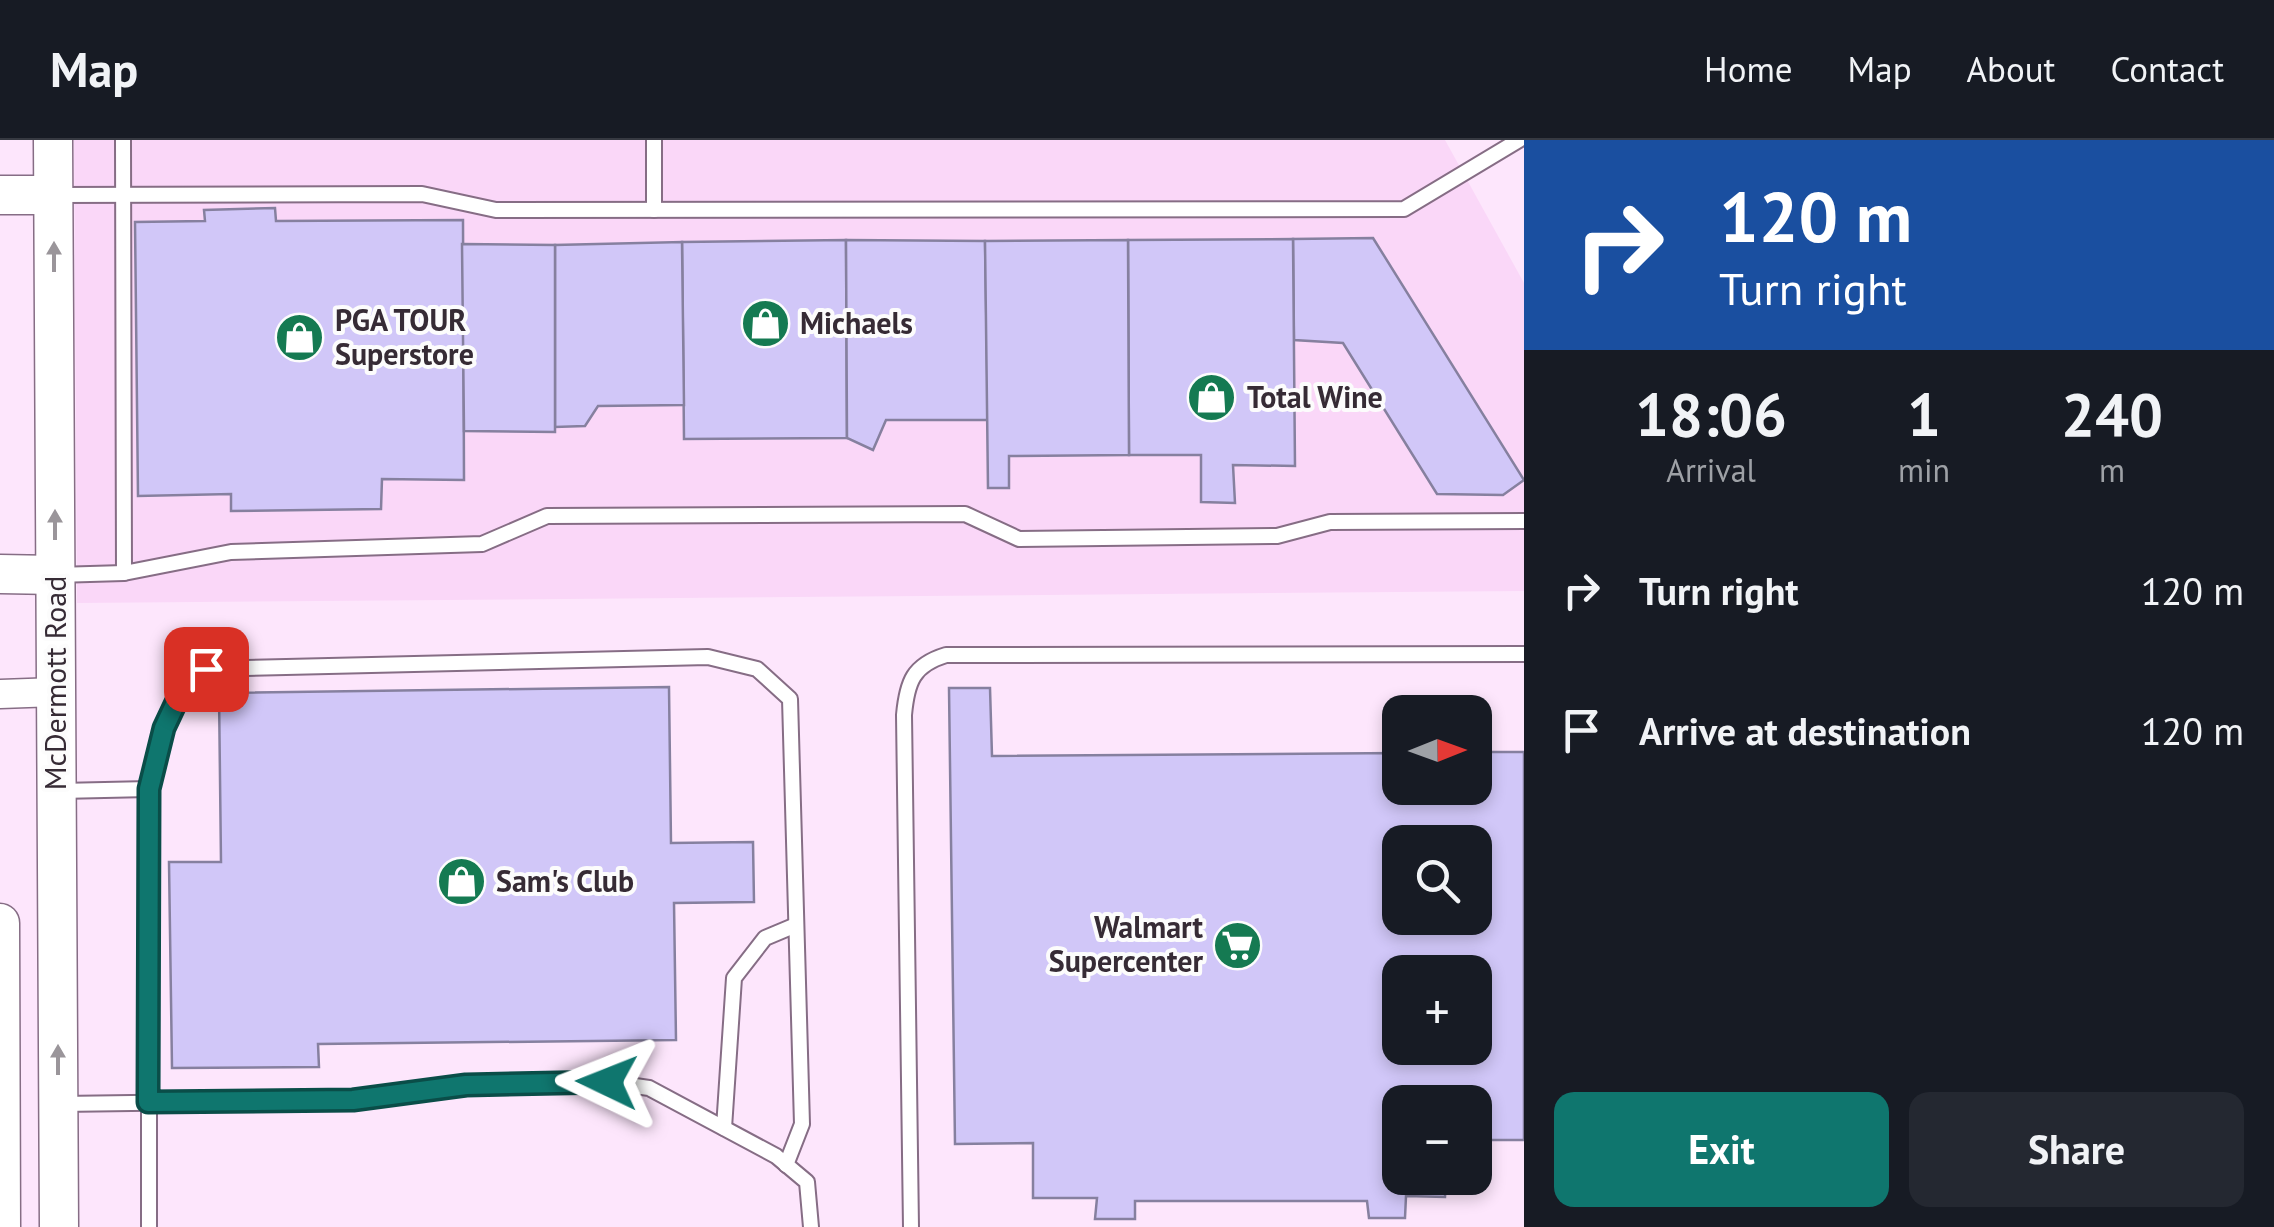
<!DOCTYPE html>
<html lang="en">
<head>
<meta charset="utf-8">
<style>
	:root { --surface:#171b24; --page:#242831; --text:#f1f3f6; --muted:#9ea1a6; --line:#363941; --accent:#0f766e }
	body { margin:0; font-family:"PT Sans",sans-serif; background:var(--page); color:var(--text); height:100vh; display:flex; flex-direction:column; font-size:38px; white-space:nowrap }
	* { box-sizing:border-box; margin:0 }
	p { font-size:32px; color:var(--muted) }
	.icon { flex:none; width:55px; height:55px; fill:none; stroke:currentColor; stroke-width:2; stroke-linecap:round; stroke-linejoin:round }
	.map { position:relative; flex:1; overflow:hidden }
	.panel { display:flex; flex-direction:column; background:var(--surface); width:750px }
	.panel>* { flex:none }
	.banner { background:#1a4fa0; color:#fff; overflow:hidden }
	.needle { width:65px; rotate:89deg }
	.controls { position:absolute; left:1382px; top:555px; display:grid; gap:20px }
	.controls a { display:grid; place-items:center; width:110px; height:110px; border-radius:20px; background:var(--surface); box-shadow:0 5px 15px #0003; font-size:50px }
	.pin { position:absolute; display:grid; place-items:center; width:85px; height:85px; color:#fff; margin:-42px; border-radius:20px; box-shadow:0 5px 15px #0006 }
	.me { position:absolute; width:110px; margin:-55px; rotate:272deg; stroke-linejoin:round; filter:drop-shadow(0 0 8px #0008) }
	.turn { display:flex; align-items:center; gap:35px; height:210px; padding:0 30px; font-size:45px }
	.turn .icon { width:130px; height:130px; stroke-width:2.5 }
	.turn b { display:block; font-size:70px; line-height:85px }
	.eta { display:flex; justify-content:space-evenly; align-items:center; height:170px; text-align:center }
	.eta b { font-size:60px; font-weight:700; line-height:70px }
	.cta { display:flex; gap:20px; margin-top:auto; padding:20px 30px }
	.cta a { flex:1; height:115px; border-radius:20px; background:var(--accent); color:#fff; font-size:40px; font-weight:700; line-height:115px; text-align:center }
	.cta a+a { background:var(--page); color:var(--text) }
	ul { padding:0; list-style:none }
	li { display:flex; align-items:center; gap:30px; height:140px; padding:0 30px }
	li div { flex:1 }
	li b { display:block; font-size:38px }
	li em { font-style:normal }
	header { display:flex; align-items:center; gap:60px; box-sizing:border-box; height:140px; padding:0 50px; background:var(--surface); border-bottom:2px solid var(--line) }
	header strong { font-size:48px }
	nav { display:flex; gap:55px; margin-inline-start:auto; font-size:35px }
	main { display:flex; flex:1; min-height:0 }
	.map>svg:first-child { display:block }
</style>
</head>
<body>
<header>
<strong>Map</strong>
<nav><a>Home</a><a>Map</a><a>About</a><a>Contact</a></nav>
</header>
<main>
<div class="map">
<svg width="1524" height="1087" viewBox="0 0 1524 1087">
	<rect width="100%" height="100%" fill="#fde6fc"/>
	<polygon fill="#fad7f8" points="74,0 1445,0 1524,143 1524,451 77,463"/>
	<g fill="#d1c7f8" stroke="#86809f" stroke-width="2.5" fill-rule="evenodd">
		<polygon points="275,68 276,81 463,80 464,340 382,339 381,369 231,371 231,354 138,356 135,82 205,81 204,70"/>
		<polygon points="1373,98 1524,340 1503,355 1437,354 1343,203 1294,200 1293,99"/>
		<polygon points="1293,99 1295,326 1233,325 1235,363 1201,362 1201,315 1129,315 1128,100"/>
		<polygon points="846,100 847,298 684,299 682,102"/>
		<polygon points="846,100 985,101 988,280 886,280 873,310 847,298"/>
		<polygon points="1128,100 1129,315 1009,316 1009,348 988,348 985,101"/>
		<polygon points="682,102 684,265 598,266 585,286 555,287 555,105"/>
		<polygon points="462,104 555,105 555,292 464,291"/>
		<polygon points="669,547 671,703 753,702 754,762 674,763 676,900 318,904 319,927 172,928 169,722 221,722 219,553"/>
		<path d="M949 548H990L992 616 1400 613V648H1475V612H1524V1000H1475V962H1400V1038H1446L1445 1057 1406 1056 1405 1078H1369L1367 1061H1135V1079H1095L1097 1058H1033V1003L955 1004ZM1400 702H1475V778H1400ZM1400 832H1475V908H1400Z"/>
	</g>
	<g fill="none" stroke-linecap="round" stroke-linejoin="round">
		<defs>
			<g id="service">
				<polyline points="123,0 124,433"/>
				<polyline points="654,0 654,70"/>
				<polyline points="56,55 422,54 496,70 1404,69 1519,0"/>
				<polyline points="56,435 124,433 231,412 482,404 547,376 965,374 1019,399 1277,396 1330,382 1524,381"/>
				<polyline points="60,651 149,649"/>
				<polyline points="61,964 353,960 465,945 587,939 649,948 776,1016 807,1042 811,1087"/>
				<polyline points="724,988 734,838 765,798 796,785"/>
				<path d="M149 1087V649C161 601 169 564 206 529L708 517 757 529 790 559 802 984 786 1025"/>
				<path d="M911 1087 904 575C907 542 913 525 946 515L1524 514"/>
			</g>
			<polyline id="minor" points="0,554 56,552"/>
			<g id="secondary">
				<polyline points="53,0 59,1087"/>
				<polyline points="0,55 53,55"/>
				<polyline points="0,434 55,435"/>
				<polyline points="0,783 1,1087"/>
			</g>
		</defs>
		<use href="#service" stroke="#866d85" stroke-width="18"/>
		<use href="#minor" stroke="#866d85" stroke-width="31"/>
		<use href="#secondary" stroke="#866d85" stroke-width="41"/>
		<use href="#service" stroke="#fff" stroke-width="14"/>
		<use href="#minor" stroke="#fff" stroke-width="28"/>
		<use href="#secondary" stroke="#fff" stroke-width="38"/>
	</g>
	<defs><path id="oneway-solid" d="M-6-.8H1V-3.2L6.5 0L1 3.2V.8H-6Z" transform="scale(2.5)"/></defs>
	<g fill="#9a959a">
		<use href="#oneway-solid" transform="translate(54 117) rotate(-90)"/>
		<use href="#oneway-solid" transform="translate(55 385) rotate(-90)"/>
		<use href="#oneway-solid" transform="translate(58 920) rotate(-90)"/>
	</g>
	<g fill="none" stroke-linecap="round" stroke-linejoin="round">
		<defs>
			<polyline id="route" points="206,529 180,554 164,588 149,649 148,962 353,960 466,945 607,942"/>
		</defs>
		<use href="#route" stroke="#0a4d48" stroke-width="25"/>
		<use href="#route" stroke="#0f766e" stroke-width="18"/>
	</g>
	<defs>
		<symbol id="shop-disc" viewBox="-11 -11 22 22"><circle r="9.5" fill="#157a52" stroke="#fcfcfc"/><path d="M-5-2.5h2.3a2.7 3.5 0 0 1 5.4 0H5L5.5 6h-11ZM-1.5-2.5h3a1.5 2.3 0 0 0-3 0Z" fill="#fff"/></symbol>
		<symbol id="supermarket-disc" viewBox="-11 -11 22 22"><circle r="9.5" fill="#157a52" stroke="#fcfcfc"/><path d="M-6-5.5h2.5l.6 2H6L4.5 2H-2.5L-4.4-4H-6ZM-1.5 3.2a1.3 1.3 0 1 0 .1 0ZM3 3.2a1.3 1.3 0 1 0 .1 0Z" fill="#fff"/></symbol>
	</defs>
	<g fill-rule="evenodd">
		<use href="#shop-disc" x="738" y="156" width="55" height="55"/>
		<use href="#shop-disc" x="272" y="170" width="55" height="55"/>
		<use href="#shop-disc" x="1184" y="230" width="55" height="55"/>
		<use href="#shop-disc" x="434" y="714" width="55" height="55"/>
		<use href="#supermarket-disc" x="1210" y="778" width="55" height="55"/>
	</g>
	<g text-anchor="middle" stroke-width="8" stroke-linejoin="round" paint-order="stroke">
		<g font-size="30" font-weight="bold" fill="#362b35" stroke="#fcfcfc" text-anchor="start">
			<text x="335" y="191">PGA TOUR<tspan x="335" dy="34">Superstore</tspan></text>
			<text x="800" y="194">Michaels</text>
			<text x="1247" y="268">Total Wine</text>
			<text x="496" y="752">Sam's Club</text>
			<text x="1203" y="798" text-anchor="end">Walmart<tspan x="1203" dy="34">Supercenter</tspan></text>
		</g>
		<g font-size="30" fill="#362b35" stroke="#fcfcfc">
			<text transform="translate(56 543) rotate(-90)" y="10">McDermott Road</text>
		</g>
	</g>
</svg>
<div class="controls">
<a><svg class="needle" viewBox="-14 -14 28 28"><path d="M0-13l5 13h-10z" fill="#e53935"/><path d="M0 13l5-13h-10z" fill="#9ea1a6"/></svg></a>
<a><svg class="icon" aria-label="search" viewBox="0 0 24 24"><circle cx="10" cy="10" r="6"/><path d="M15 15l6 6"/></svg></a>
<a>+</a>
<a>−</a>
</div>
<div class="pin" style="left:206px;top:529px;background:#d93025"><svg class="icon" aria-label="arrive" viewBox="0 0 24 24"><path d="M6 21V4h12l-3 4 3 4H6"/></svg></div>
<svg class="me" style="left:607px;top:942px" viewBox="-20 -20 40 40"><path d="M0-17L14 15 0 8-14 15z" fill="#0f766e" stroke="#fff" stroke-width="4"/></svg>
</div>
<section class="panel">
<div class="banner">
<div class="turn"><svg class="icon" aria-label="right" viewBox="0 0 24 24"><path d="M7 20v-9h11M14 6l5 5-5 5"/></svg><div><b>120 m</b>Turn right</div></div>
</div>
<div class="eta">
<div><b>18:06</b><p>Arrival</p></div>
<div><b>1</b><p>min</p></div>
<div><b>240</b><p>m</p></div>
</div>
<ul>
<li><svg class="icon" aria-label="right" viewBox="0 0 24 24"><path d="M7 20v-9h11M14 6l5 5-5 5"/></svg><div><b>Turn right</b></div><em>120 m</em></li>
<li><svg class="icon" aria-label="arrive" viewBox="0 0 24 24"><path d="M6 21V4h12l-3 4 3 4H6"/></svg><div><b>Arrive at destination</b></div><em>120 m</em></li>
</ul>
<div class="cta"><a>Exit</a><a>Share</a></div>
</section>
</main>
</body>
</html>
